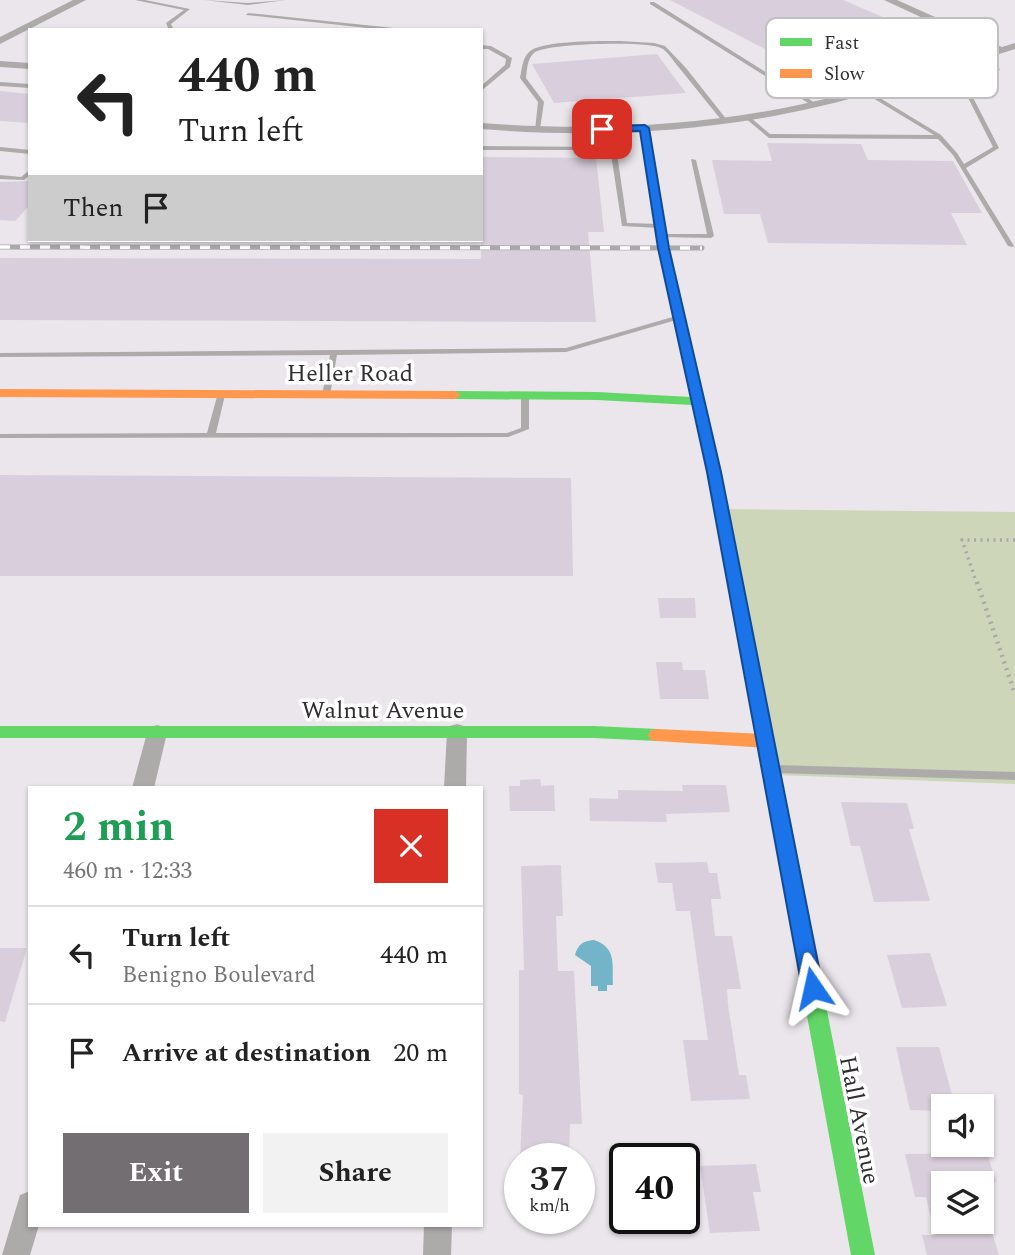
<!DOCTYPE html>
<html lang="en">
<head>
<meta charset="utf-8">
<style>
	:root { --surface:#fff; --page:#f2f2f2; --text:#222; --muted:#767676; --line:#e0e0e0; --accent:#726e72 }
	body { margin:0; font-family:Spectral,serif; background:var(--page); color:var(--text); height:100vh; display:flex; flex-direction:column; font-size:26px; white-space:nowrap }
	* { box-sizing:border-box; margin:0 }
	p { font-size:23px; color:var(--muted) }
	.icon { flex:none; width:38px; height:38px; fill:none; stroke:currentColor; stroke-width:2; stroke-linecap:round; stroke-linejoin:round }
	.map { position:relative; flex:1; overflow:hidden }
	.details { position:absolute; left:28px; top:786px; width:455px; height:441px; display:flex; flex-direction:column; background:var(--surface); border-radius:0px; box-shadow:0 2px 5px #0004 }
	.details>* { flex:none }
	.banner { position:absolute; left:28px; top:28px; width:455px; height:214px; border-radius:0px; box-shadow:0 2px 5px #0004; background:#fff; color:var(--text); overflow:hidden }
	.controls { position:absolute; left:931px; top:1094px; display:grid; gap:14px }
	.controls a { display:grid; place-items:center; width:63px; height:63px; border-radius:0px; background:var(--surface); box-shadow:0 2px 5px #0004; font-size:35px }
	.speed { position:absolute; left:504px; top:1143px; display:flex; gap:14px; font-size:35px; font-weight:700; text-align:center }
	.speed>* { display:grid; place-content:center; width:91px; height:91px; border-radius:50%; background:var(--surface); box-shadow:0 2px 5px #0004; line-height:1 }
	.speed small { font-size:18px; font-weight:400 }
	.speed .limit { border:4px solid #111; border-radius:10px; background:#fff; color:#111 }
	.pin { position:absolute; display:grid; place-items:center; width:60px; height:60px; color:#fff; margin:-30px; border-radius:14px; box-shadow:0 4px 10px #0006 }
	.me { position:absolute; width:77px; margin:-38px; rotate:349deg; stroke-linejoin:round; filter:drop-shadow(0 0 5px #0008) }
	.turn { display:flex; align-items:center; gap:24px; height:147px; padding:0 35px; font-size:32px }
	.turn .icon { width:91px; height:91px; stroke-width:2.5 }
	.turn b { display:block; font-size:49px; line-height:60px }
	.then { display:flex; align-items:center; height:66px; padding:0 35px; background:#0003; gap:14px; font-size:26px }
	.round { display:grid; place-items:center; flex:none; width:74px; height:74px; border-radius:0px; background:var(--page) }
	.headline { display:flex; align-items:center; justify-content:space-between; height:119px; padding:0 35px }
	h1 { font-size:42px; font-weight:700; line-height:52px; color:#1e9e55 }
	.button { display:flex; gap:14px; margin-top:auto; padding:14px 35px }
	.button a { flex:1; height:80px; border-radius:0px; background:var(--accent); color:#fff; font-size:28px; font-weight:700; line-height:80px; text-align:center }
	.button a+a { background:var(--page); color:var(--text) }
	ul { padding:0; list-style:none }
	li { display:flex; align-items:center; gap:21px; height:98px; padding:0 35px; border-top:2px solid var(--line) }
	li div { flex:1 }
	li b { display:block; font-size:26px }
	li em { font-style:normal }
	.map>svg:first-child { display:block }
</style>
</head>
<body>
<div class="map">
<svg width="1015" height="1255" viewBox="0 0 1015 1255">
	<rect width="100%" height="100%" fill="#eae6eb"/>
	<polygon fill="#cdd6b9" points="720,509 1015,512 1015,784 777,775"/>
	<path fill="#74b4c8" d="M594 940C617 948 612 964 613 985H607V991H598V986H591V966L575 955C578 944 583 941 594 940Z"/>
	<g fill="#d9cfdc">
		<polygon points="670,0 843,0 927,36 802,68"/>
		<polygon points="657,54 686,93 554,103 532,64"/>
		<polygon points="0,91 30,94 30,123 0,121"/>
		<polygon points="767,143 861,144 868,160 953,161 982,213 951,213 967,245 768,243 760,214 724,214 712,160 772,161"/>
		<polygon points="481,157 596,158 604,232 588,232 596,322 0,320 0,258 481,259"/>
		<polygon points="30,181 30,205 15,221 0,220 0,182"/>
		<polygon points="0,475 571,478 573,576 0,576"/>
		<polygon points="658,598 695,598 696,618 660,618"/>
		<polygon points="656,662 682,662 683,670 705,670 709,699 660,699"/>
		<polygon points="540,779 541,786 554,785 555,811 510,811 509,786 520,786 520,780"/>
		<polygon points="682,785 726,785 730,812 666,814 667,822 590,821 589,798 618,799 618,790 683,791"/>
		<polygon points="841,802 907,803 914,829 909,829 930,901 874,902 860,846 851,846"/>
		<polygon points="707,862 709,873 717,873 721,899 711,899 715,936 732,936 741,989 727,989 728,1005 739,1075 746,1075 750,1099 691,1101 683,1040 708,1040 690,911 676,911 672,883 658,883 655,863"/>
		<polygon points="561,865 563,916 556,916 558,971 574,971 582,1124 570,1124 569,1158 520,1158 523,1095 519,1094 519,970 524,970 521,866"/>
		<polygon points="0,948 27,948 5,1022 0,1021"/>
		<polygon points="930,953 947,1006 902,1008 887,955"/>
		<polygon points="896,1047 939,1047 955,1106 943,1106 943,1111 910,1110"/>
		<polygon points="987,1153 996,1182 943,1183 943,1224 989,1222 999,1255 927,1255 922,1235 935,1235 926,1197 915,1197 905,1154"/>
		<polygon points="756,1164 761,1192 753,1192 760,1231 710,1233 700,1166"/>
	</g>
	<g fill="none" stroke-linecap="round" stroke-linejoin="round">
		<polyline stroke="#a9a8a9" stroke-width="3.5" stroke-dasharray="2 4.5" stroke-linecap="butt" points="977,584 962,540 1015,540"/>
		<polyline stroke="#a9a8a9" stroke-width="4.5" stroke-dasharray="2 5" stroke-linecap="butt" points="977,582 1015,694"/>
		<g fill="#adaaaa" fill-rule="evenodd">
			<polygon points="135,0 145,0 190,9 171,24 174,30 169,30 166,23 184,10"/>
			<polygon points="204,0 248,3 286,0 248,5"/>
			<polygon points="650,2 654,2 788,86 913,52 932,52 959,63 954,64 931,56 913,56 792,88 815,103 816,104 813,106 650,4"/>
			<polygon points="248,13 403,29 405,30 386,30 246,15"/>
			<path d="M620 41 654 43 665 46 686 68 727 120V122H723C707 103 692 83 676 64 672 59 667 51 661 48 647 41 546 43 534 53 527 59 527 70 526 78L544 102 540 129 535 130 538 102 520 78C522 69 522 59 529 52 541 40 602 41 620 41Z"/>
			<polygon points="481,45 491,46 512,58 510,67 481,91 481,86 505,65 506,59 488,49 481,49"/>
			<polygon points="972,57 1000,69 997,73 965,82 999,148 966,168 1014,246 1013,247 1008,246 953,155 938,139 769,138 745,118 750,117 770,134 934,135 863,92 863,90 865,89 941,135 957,153 964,164 993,147 960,82 927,71 930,69 962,79 994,70 970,60 969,59"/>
			<polygon points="0,82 30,84 30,88 0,86"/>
			<polygon points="481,146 605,147 617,153 627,223 660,224 663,226 660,228 622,226 611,154 602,150 481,150"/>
			<polygon points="0,147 30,150 30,154 0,151"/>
			<polygon points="691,159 696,160 714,236 711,238 660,237 660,235 662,234 707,234"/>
			<polygon points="30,170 30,175 24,180 0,179 0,175 21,177"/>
			<polygon points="676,316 679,316 683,318 566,352 337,355 330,395 326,397 322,395 330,355 0,357 0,353 566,348"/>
			<polygon points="218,393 221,393 225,395 216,433 507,433 521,428 521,396 525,394 529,396 529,429 508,437 0,438 0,434 207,433"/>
			<polygon points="776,765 1015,772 1015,780 776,773 772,772 771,769 772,766"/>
		</g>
		<g fill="#adaaaa" fill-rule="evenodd">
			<polygon points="73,0 86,0 0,44 0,37"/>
			<path d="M884 0H897L1002 47 1015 43V49C935 74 856 101 774 116 677 134 579 137 481 129V123C589 131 697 127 803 104 867 90 929 69 992 50Z"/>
			<polygon points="0,61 30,63 30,69 0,67"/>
			<polygon points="457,724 464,726 467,732 466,788 444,788 447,732 450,726"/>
			<polygon points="157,725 164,727 167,733 154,788 132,788 147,733 150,727"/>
			<polygon points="30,1191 30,1225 39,1225 30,1255 2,1255 20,1195"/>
			<polygon points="424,1225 452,1225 451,1255 423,1255"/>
		</g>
		<g fill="#63d668" fill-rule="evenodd">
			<polygon points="695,383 701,387 721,472 875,1255 851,1255 707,472 692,405 597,400 455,399 449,395 455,391 597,392 691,397 689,387"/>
			<polygon points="0,726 594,726 657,729 663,730 666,735 663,740 657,741 594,738 0,738"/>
		</g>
		<g fill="#ff974d" fill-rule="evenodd">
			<polygon points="645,125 650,128 668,248 701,387 695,391 689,387 658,248 640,128"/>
			<polygon points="0,389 455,391 461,395 455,399 0,397"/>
			<polygon points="657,729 766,734 772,736 775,741 772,746 766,748 657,741 651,740 648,735 651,730"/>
		</g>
		<defs>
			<polyline id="rail" points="0,247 702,248"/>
		</defs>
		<use href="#rail" stroke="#aaa8aa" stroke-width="5"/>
		<use href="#rail" stroke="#fff" stroke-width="3.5" stroke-dasharray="10" stroke-linecap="butt"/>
	</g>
	<polygon fill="#1a73e8" stroke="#114b97" stroke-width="2" points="645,125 649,128 669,248 721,472 823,988 820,995 813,997 805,995 802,988 707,472 658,248 640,131 602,132 598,129 602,126"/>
	<g text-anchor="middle" stroke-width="7" stroke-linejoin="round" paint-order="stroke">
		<g font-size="24" fill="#312e31" stroke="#fff">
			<text x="350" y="381">Heller Road</text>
			<text x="383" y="718">Walnut Avenue</text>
			<text transform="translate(860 1120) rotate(79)" y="8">Hall Avenue</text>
		</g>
	</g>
	<rect x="766" y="18" width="232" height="80" rx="10" fill="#fff" stroke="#c1c0c1" stroke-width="2"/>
	<rect x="780" y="38" width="32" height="8" fill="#63d668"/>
	<rect x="780" y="69" width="32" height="9" fill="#ff974d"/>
	<g font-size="19" fill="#312e31">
		<text x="824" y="49">Fast</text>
		<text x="824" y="80">Slow</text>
	</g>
</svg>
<div class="controls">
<a><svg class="icon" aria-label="sound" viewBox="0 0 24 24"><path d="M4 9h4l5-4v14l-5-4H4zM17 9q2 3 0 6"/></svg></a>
<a><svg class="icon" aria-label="layers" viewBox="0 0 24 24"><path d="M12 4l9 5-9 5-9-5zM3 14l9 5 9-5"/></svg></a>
</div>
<div class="speed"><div>37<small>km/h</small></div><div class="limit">40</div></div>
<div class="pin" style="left:602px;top:129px;background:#d93025"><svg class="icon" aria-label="arrive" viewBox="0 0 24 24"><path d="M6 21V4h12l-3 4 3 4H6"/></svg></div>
<svg class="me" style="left:813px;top:988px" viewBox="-20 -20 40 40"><path d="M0-17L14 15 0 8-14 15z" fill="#1a73e8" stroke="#fff" stroke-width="4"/></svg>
<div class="banner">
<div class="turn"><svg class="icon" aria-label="left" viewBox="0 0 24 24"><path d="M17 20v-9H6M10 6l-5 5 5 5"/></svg><div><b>440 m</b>Turn left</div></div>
<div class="then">Then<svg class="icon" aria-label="arrive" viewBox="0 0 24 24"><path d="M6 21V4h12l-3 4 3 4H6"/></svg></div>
</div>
<section class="details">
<div class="headline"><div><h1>2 min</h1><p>460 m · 12:33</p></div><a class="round" style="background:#d93025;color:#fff"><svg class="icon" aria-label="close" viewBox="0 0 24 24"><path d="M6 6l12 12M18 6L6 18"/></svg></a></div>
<ul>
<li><svg class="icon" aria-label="left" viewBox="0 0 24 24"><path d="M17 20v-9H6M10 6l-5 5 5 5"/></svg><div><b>Turn left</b><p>Benigno Boulevard</p></div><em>440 m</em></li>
<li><svg class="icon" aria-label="arrive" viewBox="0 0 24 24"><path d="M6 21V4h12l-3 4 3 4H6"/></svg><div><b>Arrive at destination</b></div><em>20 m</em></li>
</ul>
<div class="button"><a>Exit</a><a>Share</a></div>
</section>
</div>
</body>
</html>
